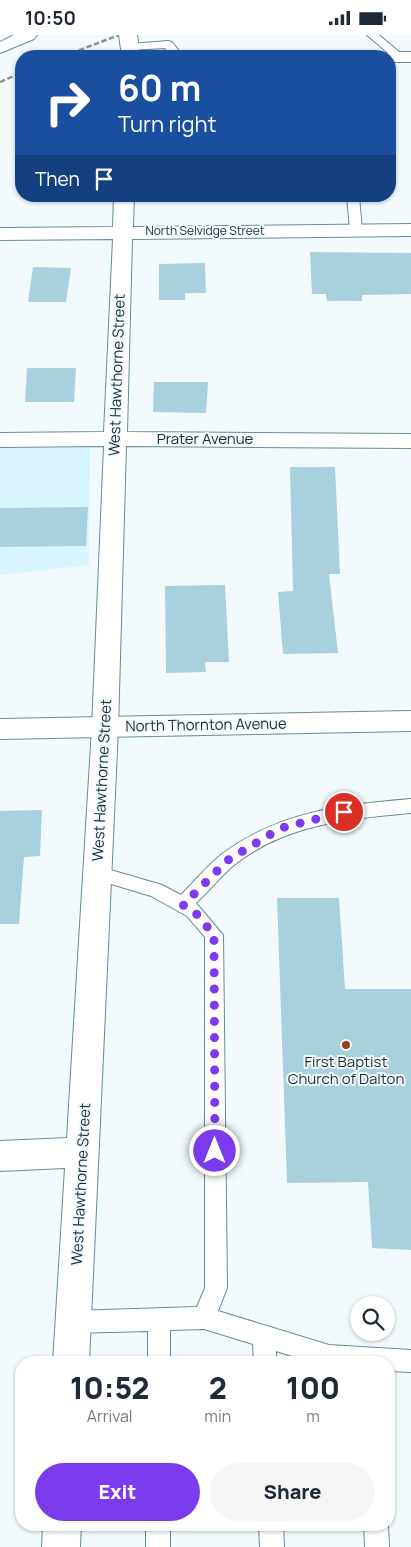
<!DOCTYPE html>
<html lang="en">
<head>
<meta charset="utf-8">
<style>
	:root { --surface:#fff; --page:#f6f6f7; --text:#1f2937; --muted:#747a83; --accent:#7c3aed }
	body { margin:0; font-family:Manrope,sans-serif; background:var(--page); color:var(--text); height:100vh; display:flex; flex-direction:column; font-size:19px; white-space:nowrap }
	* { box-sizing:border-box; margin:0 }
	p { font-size:16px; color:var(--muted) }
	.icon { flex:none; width:28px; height:28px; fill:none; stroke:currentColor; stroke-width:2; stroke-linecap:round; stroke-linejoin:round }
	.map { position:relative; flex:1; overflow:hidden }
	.drawer { position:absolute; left:15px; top:1321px; width:380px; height:175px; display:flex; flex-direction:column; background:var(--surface); border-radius:20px; box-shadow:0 1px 4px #0004 }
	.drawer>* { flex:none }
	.banner { position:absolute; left:15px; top:15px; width:381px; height:152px; border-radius:20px; box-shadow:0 1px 4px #0004; background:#1a4fa0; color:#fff; overflow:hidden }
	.tools { position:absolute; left:350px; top:1261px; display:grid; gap:10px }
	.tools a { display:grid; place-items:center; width:45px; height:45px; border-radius:50%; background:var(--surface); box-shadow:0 1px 4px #0004; font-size:25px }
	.pin { position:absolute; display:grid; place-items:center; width:42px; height:42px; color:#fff; margin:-21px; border:2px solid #fff; border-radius:50%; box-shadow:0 1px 5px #0007 }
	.me { position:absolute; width:55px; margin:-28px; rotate:0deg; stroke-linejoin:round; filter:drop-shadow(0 0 4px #0008) }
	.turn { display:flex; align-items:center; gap:18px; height:105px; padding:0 20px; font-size:22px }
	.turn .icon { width:65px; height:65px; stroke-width:2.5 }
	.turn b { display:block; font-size:35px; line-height:42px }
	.then { display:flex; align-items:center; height:48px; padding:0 20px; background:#0003; gap:10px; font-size:19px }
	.eta { display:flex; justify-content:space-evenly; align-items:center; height:85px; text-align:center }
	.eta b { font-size:30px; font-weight:800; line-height:35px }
	.cta { display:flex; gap:10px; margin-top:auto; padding:10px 20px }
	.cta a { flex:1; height:58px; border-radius:30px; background:var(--accent); color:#fff; font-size:20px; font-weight:800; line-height:58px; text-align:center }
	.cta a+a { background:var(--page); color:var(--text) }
	.status { display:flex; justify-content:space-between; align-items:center; height:35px; padding:0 25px; background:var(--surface); direction:ltr }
	.status svg { height:14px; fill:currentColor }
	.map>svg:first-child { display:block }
</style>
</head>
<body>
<div class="status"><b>10:50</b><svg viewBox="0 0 49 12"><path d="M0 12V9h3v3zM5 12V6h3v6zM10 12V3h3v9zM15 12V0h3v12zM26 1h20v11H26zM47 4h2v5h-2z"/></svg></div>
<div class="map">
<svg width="411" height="1512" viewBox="0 0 411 1512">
	<rect width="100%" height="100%" fill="#f2fafd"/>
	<polygon fill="#d9f6ff" points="90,412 89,530 0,540 0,413"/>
	<g fill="#a9d1dd">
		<polygon points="310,217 411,218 411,259 362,260 362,266 327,266 326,259 312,259"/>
		<polygon points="205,228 206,258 185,258 185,265 159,265 159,229"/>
		<polygon points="33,232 71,233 66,267 28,267"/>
		<polygon points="27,333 76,333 74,367 25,367"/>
		<polygon points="154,347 208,347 206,378 153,377"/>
		<polygon points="290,432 335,432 340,539 329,539 338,618 283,619 278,557 293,556"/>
		<polygon points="88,472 86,511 0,512 0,473"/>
		<polygon points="225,550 229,627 205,627 206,637 166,638 165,551"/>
		<polygon points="42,775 40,821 24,822 19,889 0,889 0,776"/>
		<polygon points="277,863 339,863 345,954 411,954 411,1215 372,1213 368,1147 287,1148"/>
	</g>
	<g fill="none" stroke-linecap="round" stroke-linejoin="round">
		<defs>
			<g id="service">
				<polygon points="367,0 379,0 405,22 403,24 395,24"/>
				<polygon points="168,6 172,7 183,21 172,21 165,13 130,15 125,12 130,9"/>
				<polygon points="347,161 359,161 362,195 360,198 356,199 350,195"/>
				<path d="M411 764V778C347 784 286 789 234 830 221 841 209 856 196 868L223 900 227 1253 218 1276 329 1310 411 1315V1337L389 1336V1328H314L276 1316V1328H254L253 1309 204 1294 170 1295V1328H148V1296L73 1298 65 1295 62 1287 65 1279 73 1276 197 1272 205 1253V902L187 881 151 861 91 843 88 838 91 833 97 831 162 850 181 860C194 847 207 831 222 819 281 776 340 770 411 764Z"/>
				<rect x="146" y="1490" width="24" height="22"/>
				<polygon points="259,1490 283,1490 284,1512 260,1512"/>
				<polygon points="364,1490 388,1490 389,1512 365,1512"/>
			</g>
			<g id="minor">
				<polygon points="14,0 37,0 34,4 0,18 0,7"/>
				<polygon points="119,0 137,0 140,21 122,21"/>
				<polygon points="390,17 411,17 411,27 390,27 390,21 382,21"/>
				<polygon points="114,161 134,161 133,192 411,189 411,201 132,204 127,397 411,399 411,413 126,411 118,693 89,1328 53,1328 65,1133 0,1136 0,1106 67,1103 92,693 104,411 0,412 0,398 104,397 113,204 0,205 0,193 113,192"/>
				<polygon points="43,1490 81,1490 80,1512 42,1512"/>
			</g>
			<polygon id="secondary" points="411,676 411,696 0,704 0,684"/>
		</defs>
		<use href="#service" stroke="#668c97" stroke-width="2"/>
		<use href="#minor" stroke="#668c97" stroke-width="2"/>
		<use href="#secondary" stroke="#668c97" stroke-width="2"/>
		<use href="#service" fill="#fff" fill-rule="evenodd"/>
		<use href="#minor" fill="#fff" fill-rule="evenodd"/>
		<use href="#secondary" fill="#fff" fill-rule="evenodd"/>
		<g stroke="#889397" stroke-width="2.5" stroke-dasharray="5.5 2.5" stroke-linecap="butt">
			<polyline points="64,21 119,0"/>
			<polyline points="0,47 21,38"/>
		</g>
	</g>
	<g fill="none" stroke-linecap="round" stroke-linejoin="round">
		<polyline stroke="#7c3aed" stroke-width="9" stroke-dasharray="0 16.2" points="215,1116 214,900 194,876 183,870 228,825 281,793 344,777"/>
	</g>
	<circle fill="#a43d19" stroke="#f2fafd" stroke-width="2" cx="346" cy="1010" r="5"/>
	<g text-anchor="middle" stroke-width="4" stroke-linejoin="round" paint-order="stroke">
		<g font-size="12" fill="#1d2c31" stroke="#f2fafd">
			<text x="205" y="200">North Selvidge Street</text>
		</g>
		<g font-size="15" fill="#1d2c31" stroke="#f2fafd">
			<text transform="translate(117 340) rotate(-88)" y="5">West Hawthorne Street</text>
			<text x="205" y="409">Prater Avenue</text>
			<text transform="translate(206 690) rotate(-1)" y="5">North Thornton Avenue</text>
			<text transform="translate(102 745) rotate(-87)" y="5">West Hawthorne Street</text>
			<text transform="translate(81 1149) rotate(-87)" y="5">West Hawthorne Street</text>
		</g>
		<g font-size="15" fill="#1d2c31" stroke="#f2fafd">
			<text x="346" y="1032">First Baptist<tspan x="346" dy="17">Church of Dalton</tspan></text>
		</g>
	</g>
</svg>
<div class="tools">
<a><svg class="icon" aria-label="search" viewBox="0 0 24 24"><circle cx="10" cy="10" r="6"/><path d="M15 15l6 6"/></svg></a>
</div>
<div class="pin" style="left:344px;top:777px;background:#d93025"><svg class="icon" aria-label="arrive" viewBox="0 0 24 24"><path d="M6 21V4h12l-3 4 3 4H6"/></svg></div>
<svg class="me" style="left:215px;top:1116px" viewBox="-20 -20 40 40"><circle r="17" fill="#7c3aed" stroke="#fff" stroke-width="3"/><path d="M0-11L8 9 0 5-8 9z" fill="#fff"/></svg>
<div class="banner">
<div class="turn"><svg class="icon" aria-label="right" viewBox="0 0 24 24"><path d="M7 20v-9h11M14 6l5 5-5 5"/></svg><div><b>60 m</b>Turn right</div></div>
<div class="then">Then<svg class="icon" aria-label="arrive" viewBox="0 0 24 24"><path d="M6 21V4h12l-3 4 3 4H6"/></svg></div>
</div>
<section class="drawer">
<div class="eta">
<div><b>10:52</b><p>Arrival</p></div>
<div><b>2</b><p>min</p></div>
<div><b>100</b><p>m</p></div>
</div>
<div class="cta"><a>Exit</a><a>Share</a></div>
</section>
</div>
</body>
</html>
